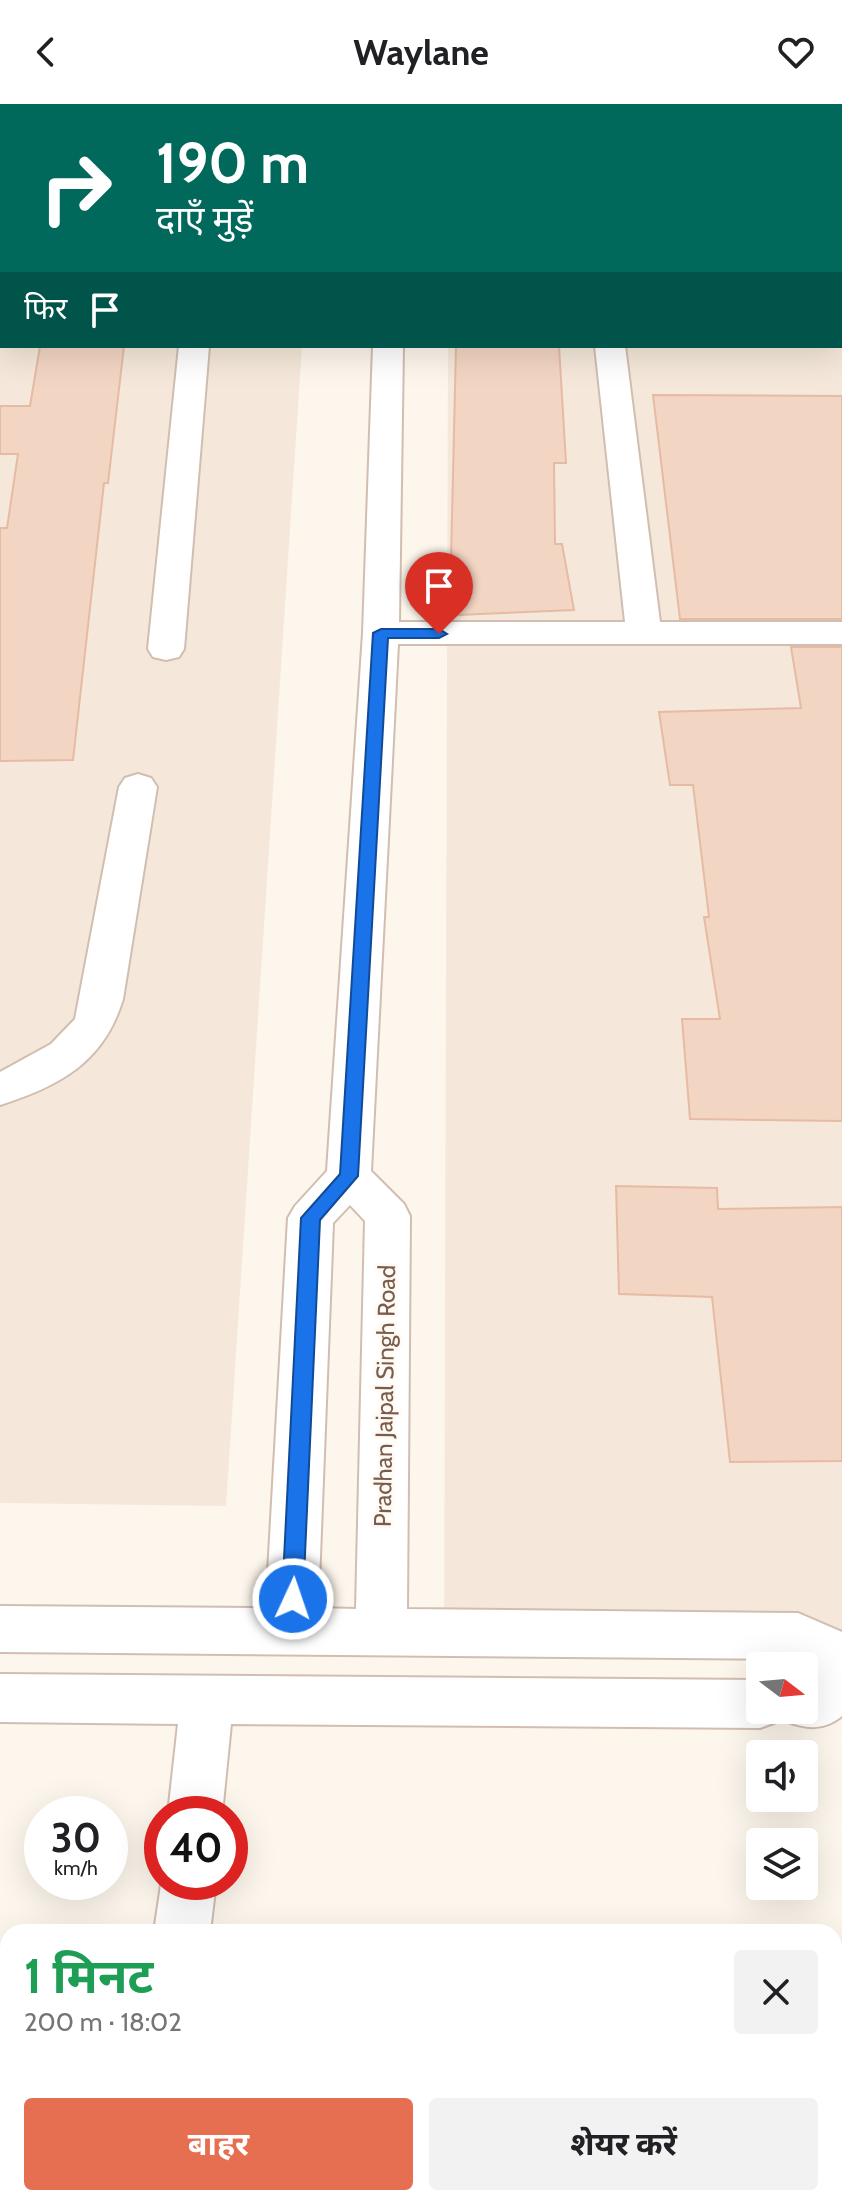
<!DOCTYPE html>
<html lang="hi">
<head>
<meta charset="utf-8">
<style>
	:root { --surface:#fff; --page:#f2f2f2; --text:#202124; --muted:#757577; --accent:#e76f51 }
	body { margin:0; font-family:Cabin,"Noto Sans Devanagari",sans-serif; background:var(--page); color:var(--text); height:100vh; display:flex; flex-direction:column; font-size:30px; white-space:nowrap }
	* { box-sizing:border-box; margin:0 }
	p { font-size:26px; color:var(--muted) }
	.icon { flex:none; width:44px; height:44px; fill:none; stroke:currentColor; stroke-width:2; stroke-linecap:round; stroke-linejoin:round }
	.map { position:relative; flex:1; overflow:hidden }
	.panel { position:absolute; left:0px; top:1820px; width:842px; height:282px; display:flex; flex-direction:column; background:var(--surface); border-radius:24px 24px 0 0; box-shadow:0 8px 32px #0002 }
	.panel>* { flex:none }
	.banner { position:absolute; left:0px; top:0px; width:842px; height:244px; box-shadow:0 8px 32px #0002; background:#00695c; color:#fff; overflow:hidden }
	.needle { width:52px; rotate:106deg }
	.fabs { position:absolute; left:746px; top:1548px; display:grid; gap:16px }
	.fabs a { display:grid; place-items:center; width:72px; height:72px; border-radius:8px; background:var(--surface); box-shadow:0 8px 32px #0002; font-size:40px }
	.speed { position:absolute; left:24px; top:1692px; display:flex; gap:16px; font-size:40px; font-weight:700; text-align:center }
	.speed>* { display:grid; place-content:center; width:104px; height:104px; border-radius:50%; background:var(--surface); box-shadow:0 8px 32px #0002; line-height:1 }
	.speed small { font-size:20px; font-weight:400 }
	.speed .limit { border:12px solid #d22; background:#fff; color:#111 }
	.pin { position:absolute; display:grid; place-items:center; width:68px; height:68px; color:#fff; margin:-82px -34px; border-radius:50% 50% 50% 0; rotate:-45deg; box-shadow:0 0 8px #0007 }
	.pin .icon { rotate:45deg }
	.me { position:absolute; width:88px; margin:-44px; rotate:3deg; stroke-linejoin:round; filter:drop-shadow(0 0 6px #0008) }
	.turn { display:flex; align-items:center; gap:28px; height:168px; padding:0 24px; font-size:36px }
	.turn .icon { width:104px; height:104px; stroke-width:2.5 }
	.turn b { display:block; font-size:56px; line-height:68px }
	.then { display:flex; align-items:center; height:76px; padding:0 24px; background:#0003; gap:16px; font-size:30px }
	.round { display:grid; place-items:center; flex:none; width:84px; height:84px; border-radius:8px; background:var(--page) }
	.overview { display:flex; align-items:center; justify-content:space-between; height:136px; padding:0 24px }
	h1 { font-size:48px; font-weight:700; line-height:60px; color:#1e9e55 }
	.cta { display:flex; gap:16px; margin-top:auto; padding:16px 24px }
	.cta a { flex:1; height:92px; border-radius:8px; background:var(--accent); color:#fff; font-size:32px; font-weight:700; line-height:92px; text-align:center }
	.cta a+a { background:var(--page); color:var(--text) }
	header { display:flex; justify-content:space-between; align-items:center; height:104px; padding:0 24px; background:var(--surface); font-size:36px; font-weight:700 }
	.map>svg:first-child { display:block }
</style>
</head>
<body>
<header><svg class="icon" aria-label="back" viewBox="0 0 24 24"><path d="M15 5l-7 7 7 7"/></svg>Waylane<svg class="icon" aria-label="heart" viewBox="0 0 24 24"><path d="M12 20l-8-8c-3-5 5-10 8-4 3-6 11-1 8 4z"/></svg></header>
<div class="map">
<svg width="842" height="2101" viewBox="0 0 842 2101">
	<rect width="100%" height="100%" fill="#fdf6ec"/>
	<g fill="#f5e8da">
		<polygon points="0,0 318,0 2,2 2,242 302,242 226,1402 0,1399"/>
		<polygon points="448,0 842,0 842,1538 444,1537 448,242 840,242 840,2"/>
	</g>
	<g fill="#f3d5c3" stroke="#e6bba3" stroke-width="2">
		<polygon points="40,242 124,242 108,379 104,379 73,656 0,657 0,424 7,424 18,350 0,350 0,302 30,302"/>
		<polygon points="456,242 559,242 566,359 554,359 555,440 562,440 574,506 458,511 451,456"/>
		<polygon points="653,291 842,292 842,515 680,515"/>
		<polygon points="791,543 842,543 842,1017 690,1015 682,915 720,915 704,813 709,813 693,681 670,681 659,608 801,604"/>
		<polygon points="616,1082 717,1084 718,1105 842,1103 842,1357 730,1358 712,1193 619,1190"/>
	</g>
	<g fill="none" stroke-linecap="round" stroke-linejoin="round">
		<defs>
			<g id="minor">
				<rect x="204" y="0" width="26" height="2"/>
				<rect x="381" y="0" width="26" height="2"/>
				<rect x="574" y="0" width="26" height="2"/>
				<polygon points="819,0 842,0 842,7 840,2 818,2"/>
				<rect x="840" y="149" width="2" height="18"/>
				<polygon points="179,242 209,242 184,545 179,553 166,556 153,553 148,545"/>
				<path d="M373 242H403L399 518H625L595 242H625L660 518H842V540H398L371 1067 404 1100 410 1112 407 1505 798 1509 842 1528V1612C824 1627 806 1625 785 1617L782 1610 779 1617 760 1624 231 1620 222 1710H168L178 1620 0 1618V1570L760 1576V1606H804V1576L817 1567 793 1555 0 1548V1502L266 1504 288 1114 295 1102 327 1067 363 529ZM350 1101 365 1117 356 1505 318 1504 333 1119Z"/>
				<path d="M138 670 151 674 157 683 123 895C104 958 60 982 0 1001V968L51 940 75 915 119 683 125 674Z"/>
				<polygon points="162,1774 162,1778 216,1778 210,1828 154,1828"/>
				<polygon points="0,1910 8,1911 8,1969 0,1968"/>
				<polygon points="834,1924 842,1925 842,1983 834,1982"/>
				<polygon points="125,2094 185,2094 185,2101 123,2101"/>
			</g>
		</defs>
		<use href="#minor" stroke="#d1beb0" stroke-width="4"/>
		<use href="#minor" fill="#fff" fill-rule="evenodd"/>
	</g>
	<polygon fill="#1a73e8" stroke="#114b97" stroke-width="2" points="381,525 439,525 447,530 439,534 388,534 358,1072 320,1116 303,1495 300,1502 293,1505 285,1502 282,1495 301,1114 340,1070 373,529"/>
	<g text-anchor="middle" stroke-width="6" stroke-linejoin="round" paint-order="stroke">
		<g font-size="24" fill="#7a5c4d" stroke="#fffaf3">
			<text transform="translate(385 1292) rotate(-89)" y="8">Pradhan Jaipal Singh Road</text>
		</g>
	</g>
</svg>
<div class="fabs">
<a><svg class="needle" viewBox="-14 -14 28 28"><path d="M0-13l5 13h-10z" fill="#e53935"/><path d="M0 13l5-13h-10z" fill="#757577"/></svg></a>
<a><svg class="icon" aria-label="sound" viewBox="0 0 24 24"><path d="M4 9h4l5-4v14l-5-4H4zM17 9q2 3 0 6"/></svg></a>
<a><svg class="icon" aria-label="layers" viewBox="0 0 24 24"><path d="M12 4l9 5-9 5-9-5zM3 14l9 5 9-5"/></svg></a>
</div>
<div class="speed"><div>30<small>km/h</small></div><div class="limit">40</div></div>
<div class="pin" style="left:439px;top:530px;background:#d93025"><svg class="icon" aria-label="arrive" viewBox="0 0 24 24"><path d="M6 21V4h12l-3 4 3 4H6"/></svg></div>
<svg class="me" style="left:293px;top:1495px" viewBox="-20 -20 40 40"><circle r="17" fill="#1a73e8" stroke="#fff" stroke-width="3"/><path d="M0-11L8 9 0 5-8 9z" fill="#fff"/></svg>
<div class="banner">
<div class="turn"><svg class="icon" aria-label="right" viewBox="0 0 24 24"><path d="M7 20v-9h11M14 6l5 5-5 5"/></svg><div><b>190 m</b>दाएँ मुड़ें</div></div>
<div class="then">फिर<svg class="icon" aria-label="arrive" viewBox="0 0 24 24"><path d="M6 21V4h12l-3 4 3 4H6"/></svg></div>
</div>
<section class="panel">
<div class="overview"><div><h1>1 मिनट</h1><p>200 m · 18:02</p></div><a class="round"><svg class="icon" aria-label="close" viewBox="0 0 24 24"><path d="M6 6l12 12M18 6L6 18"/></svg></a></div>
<div class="cta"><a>बाहर</a><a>शेयर करें</a></div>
</section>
</div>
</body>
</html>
